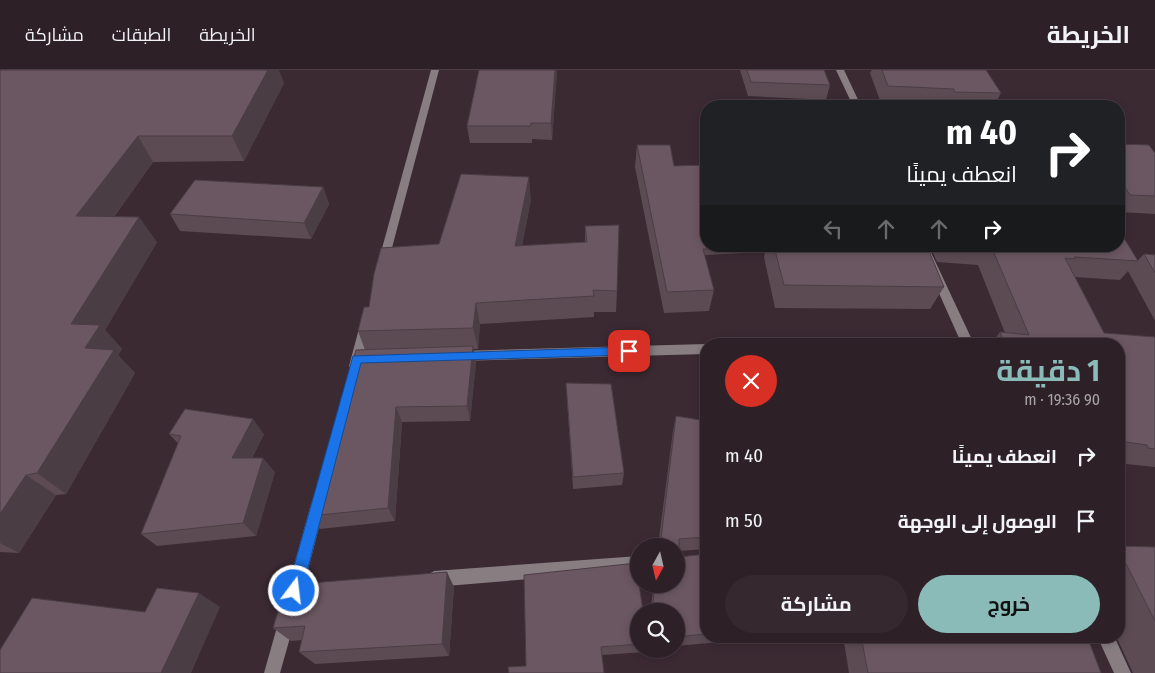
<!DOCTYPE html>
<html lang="ar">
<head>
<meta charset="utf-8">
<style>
	:root { --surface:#2d2026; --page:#35282e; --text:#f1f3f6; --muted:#a7a3a7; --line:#483e43; --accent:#8bbbb9 }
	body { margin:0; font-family:"Fira Sans Condensed",Cairo,sans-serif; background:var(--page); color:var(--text); direction:rtl; height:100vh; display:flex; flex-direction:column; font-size:19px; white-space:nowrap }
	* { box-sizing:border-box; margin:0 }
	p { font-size:16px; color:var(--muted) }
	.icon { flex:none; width:28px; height:28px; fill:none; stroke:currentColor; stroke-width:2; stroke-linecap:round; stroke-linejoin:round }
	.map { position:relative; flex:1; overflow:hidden; direction:ltr }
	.panel { position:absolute; left:700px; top:268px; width:425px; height:305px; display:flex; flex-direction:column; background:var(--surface); border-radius:20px; box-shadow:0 2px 8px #0003,0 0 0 1px var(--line); direction:rtl }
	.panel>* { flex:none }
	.banner { position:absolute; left:700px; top:30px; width:425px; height:152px; border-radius:20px; box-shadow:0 2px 8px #0003,0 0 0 1px var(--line); direction:rtl; background:#202124; color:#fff; overflow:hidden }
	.needle { width:32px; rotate:188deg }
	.controls { position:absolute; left:630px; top:468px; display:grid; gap:10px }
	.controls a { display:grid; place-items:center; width:55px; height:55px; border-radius:50%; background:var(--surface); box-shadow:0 2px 8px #0003,0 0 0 1px var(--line); font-size:25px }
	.pin { position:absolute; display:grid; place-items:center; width:42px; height:42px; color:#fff; margin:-21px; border-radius:10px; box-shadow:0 2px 8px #0006 }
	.me { position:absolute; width:55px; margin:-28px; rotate:15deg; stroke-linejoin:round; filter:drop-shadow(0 0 4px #0008) }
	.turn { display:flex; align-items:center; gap:18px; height:105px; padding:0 25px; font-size:22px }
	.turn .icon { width:65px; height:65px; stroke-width:2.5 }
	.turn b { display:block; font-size:35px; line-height:42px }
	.lanes { display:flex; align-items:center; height:48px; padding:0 25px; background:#0003; justify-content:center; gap:25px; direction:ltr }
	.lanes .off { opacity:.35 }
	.round { display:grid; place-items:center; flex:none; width:52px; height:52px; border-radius:26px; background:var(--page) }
	.head { display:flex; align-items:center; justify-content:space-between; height:85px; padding:0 25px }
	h1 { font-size:30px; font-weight:700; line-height:38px; color:var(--accent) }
	.action { display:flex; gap:10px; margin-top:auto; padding:10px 25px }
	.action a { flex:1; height:58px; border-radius:30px; background:var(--accent); color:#111; font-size:20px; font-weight:700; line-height:58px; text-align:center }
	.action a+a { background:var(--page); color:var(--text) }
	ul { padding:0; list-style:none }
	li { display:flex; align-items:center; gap:15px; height:65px; padding:0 25px }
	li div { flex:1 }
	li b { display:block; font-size:19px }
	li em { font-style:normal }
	header { display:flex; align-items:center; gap:30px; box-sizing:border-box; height:70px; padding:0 25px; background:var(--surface); border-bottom:1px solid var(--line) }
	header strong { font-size:24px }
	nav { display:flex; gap:28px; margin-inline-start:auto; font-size:18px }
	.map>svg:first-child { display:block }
</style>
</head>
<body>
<header>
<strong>الخريطة</strong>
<nav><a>الخريطة</a><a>الطبقات</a><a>مشاركة</a></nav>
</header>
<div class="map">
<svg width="1155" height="603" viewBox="0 0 1155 603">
	<rect width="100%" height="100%" fill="#3c2a33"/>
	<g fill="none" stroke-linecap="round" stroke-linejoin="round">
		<g fill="#887e82" fill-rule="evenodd">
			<polygon points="431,0 439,0 388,193 383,197 378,193"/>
			<polygon points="836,0 844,0 861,36 853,36"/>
			<polygon points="918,176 928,176 974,274 871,274 877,269 959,268"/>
			<polygon points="366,251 372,255 361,296 359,299 351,299 349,296 360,255"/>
			<polygon points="706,274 706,284 459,291 455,289 453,286 455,283 459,281"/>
			<polygon points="318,427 323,429 325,434 300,531 298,537 292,539 286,537 284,531 311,434 313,429"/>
			<polygon points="639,486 639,500 434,517 429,514 426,509 429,504 434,501"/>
			<polygon points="287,542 293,544 295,550 280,603 264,603 279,550 281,544"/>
			<polygon points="1097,566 1114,566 1131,603 1114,603"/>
		</g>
	</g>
	<g fill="#5c4b53">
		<polygon points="0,0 284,13 244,91 153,92 114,147 157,172 105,260 122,279 118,285 135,303 66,424 56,425 19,483 0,482"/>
		<polygon points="479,0 557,0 552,70 532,69 532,73 470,73 467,56"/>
		<polygon points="740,0 824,0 830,15 826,30 748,26"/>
		<polygon points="872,0 986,0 1001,23 994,36 945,36 881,33 870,3"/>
		<polygon points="1119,74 1155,83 1155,144 1119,142"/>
		<polygon points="637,75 674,96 706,95 706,176 927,176 944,217 930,239 775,238 764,187 765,182 705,185 705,187 714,220 709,241 664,243 635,97"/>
		<polygon points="323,117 329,134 311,169 180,161 170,144"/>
		<polygon points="531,129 522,176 585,172 585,156 617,221 616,242 594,242 594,247 480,254 478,279 473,279 476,293 470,351 402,352 395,451 320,459 310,446 365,280 358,261 369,237 439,174"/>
		<polygon points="930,176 1119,176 1137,191 1144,184 1155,185 1155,250 1154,249 1128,201 1120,210 1075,207 1104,263 1155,267 1155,397 1126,394 1124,391 1119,390 1119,274 991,274 1000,262 1005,263 978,195 937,192"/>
		<polygon points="566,313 624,403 622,415 573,419"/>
		<polygon points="676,346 706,351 706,479 679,481 679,487 706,484 706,566 734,566 731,571 676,576 676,541 650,541 654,514 676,514 676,476 658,476 673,361"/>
		<polygon points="169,364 264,364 252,388 275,402 256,466 157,476 141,464 178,373"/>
		<polygon points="1119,476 1155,477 1155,603 1133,603 1116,566 1119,566"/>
		<polygon points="454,517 449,586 315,594 299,582 302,570 291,571 273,558"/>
		<polygon points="639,541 639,579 646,579 645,582 602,585 526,596"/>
		<polygon points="843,566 1087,566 1101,603 849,603"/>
	</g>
	<g fill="#4b3d44">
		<polygon points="268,0 279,0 284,13 244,91 232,66"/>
		<polygon points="555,0 557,0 552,70 551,53"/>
		<polygon points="138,66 153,92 96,172 76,146"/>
		<polygon points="529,107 531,129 518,198 515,176"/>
		<polygon points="323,117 329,134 311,169 304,153"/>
		<polygon points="139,147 157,172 105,260 122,279 118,285 135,303 66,424 37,403 85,278 71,254"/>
		<polygon points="476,233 480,254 478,279 473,258"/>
		<polygon points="473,276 476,293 470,351 467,336"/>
		<polygon points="396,337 402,352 395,451 388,438"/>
		<polygon points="253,349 264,364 244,402 232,388"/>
		<polygon points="263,388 275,402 256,466 243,453"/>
		<polygon points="26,405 56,425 19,483 0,473 0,444"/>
		<polygon points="447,502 454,517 449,586 442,574"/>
		<polygon points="199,523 220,537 191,603 161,603"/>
	</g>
	<g fill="#6b5761" stroke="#4b3d44">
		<polygon points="0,0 268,0 232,66 138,66 76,146 139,147 71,254 100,255 85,278 114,280 37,403 26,405 0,444"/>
		<polygon points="479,0 555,0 551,53 531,53 531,56 467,56"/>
		<polygon points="747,0 824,0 830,15 751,12"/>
		<polygon points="882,0 986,0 1001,23 954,22 954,19 888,16"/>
		<polygon points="1119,74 1149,75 1155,83 1155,126 1130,125 1119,108"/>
		<polygon points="637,75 670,75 674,96 706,95 706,164 702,164 707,179 703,179 714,220 667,222"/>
		<polygon points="461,104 529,107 515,176 587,172 585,156 619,155 617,221 593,220 594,226 476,233 473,258 358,261 364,237 369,237 374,204 381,178 439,174"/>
		<polygon points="195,110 323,117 304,153 170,144"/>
		<polygon points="1119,160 1138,191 1074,187 1075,189 1065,188 1104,263 1155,267 1155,379 1148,378 1147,375 1119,371 1119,274 1005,274 1000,262 1029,265 991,176 1119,176"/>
		<polygon points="774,176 927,176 944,217 784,215"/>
		<polygon points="1144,184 1155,185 1155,203"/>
		<polygon points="473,276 467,336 396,337 388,438 310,446 356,280"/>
		<polygon points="566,313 611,314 624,403 573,407"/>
		<polygon points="185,339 253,349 232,388 263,388 243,453 141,464 181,366 169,364"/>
		<polygon points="676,346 706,351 706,467 679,469 679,487 706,484 706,564 676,567 676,541 652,541 655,514 676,514 676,476 660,476"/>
		<polygon points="1119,476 1155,477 1155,551 1119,480"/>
		<polygon points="637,493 639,514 643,541 639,541 639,574 601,577 604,603 509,603 508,597 526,596 524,505"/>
		<polygon points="447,502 442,574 299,582 305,556 273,558 286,515"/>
		<polygon points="157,518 199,523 161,603 0,603 0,580 32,528 145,542"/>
		<polygon points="861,566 1087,566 1101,603 868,603"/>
	</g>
	<polygon fill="#1a73e8" stroke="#114b97" points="629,277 634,281 629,285 361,293 302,521 300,526 294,528 289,526 287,521 353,286"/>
</svg>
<div class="controls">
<a><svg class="needle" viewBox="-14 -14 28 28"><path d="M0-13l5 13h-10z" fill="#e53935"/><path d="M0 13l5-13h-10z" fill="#a7a3a7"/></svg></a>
<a><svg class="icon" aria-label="search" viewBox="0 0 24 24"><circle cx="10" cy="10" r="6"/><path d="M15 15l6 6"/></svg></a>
</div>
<div class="pin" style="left:629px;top:281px;background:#d93025"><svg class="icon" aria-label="arrive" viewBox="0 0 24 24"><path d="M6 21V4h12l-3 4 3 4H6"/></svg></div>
<svg class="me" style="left:294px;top:521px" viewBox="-20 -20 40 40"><circle r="17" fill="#1a73e8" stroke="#fff" stroke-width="3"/><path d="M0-11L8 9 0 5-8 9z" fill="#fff"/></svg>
<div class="banner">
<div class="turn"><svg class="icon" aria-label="right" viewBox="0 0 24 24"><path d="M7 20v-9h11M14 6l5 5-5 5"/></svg><div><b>40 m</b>انعطف يمينًا</div></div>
<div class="lanes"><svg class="icon off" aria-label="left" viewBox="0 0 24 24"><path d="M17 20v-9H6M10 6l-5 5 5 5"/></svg><svg class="icon off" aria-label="ahead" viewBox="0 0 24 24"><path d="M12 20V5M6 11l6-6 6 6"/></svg><svg class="icon off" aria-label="ahead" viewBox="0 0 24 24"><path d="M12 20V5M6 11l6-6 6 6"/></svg><svg class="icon" aria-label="right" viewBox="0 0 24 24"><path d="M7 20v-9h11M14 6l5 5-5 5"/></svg></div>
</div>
<section class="panel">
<div class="head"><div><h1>1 دقيقة</h1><p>90 m · 19:36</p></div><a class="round" style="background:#d93025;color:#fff"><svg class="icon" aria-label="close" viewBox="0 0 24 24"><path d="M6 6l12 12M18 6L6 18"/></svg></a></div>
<ul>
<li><svg class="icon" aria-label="right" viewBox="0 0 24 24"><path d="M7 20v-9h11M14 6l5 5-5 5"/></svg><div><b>انعطف يمينًا</b></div><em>40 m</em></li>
<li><svg class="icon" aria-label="arrive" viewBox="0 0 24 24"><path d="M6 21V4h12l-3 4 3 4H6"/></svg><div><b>الوصول إلى الوجهة</b></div><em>50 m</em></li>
</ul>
<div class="action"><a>خروج</a><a>مشاركة</a></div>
</section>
</div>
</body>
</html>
